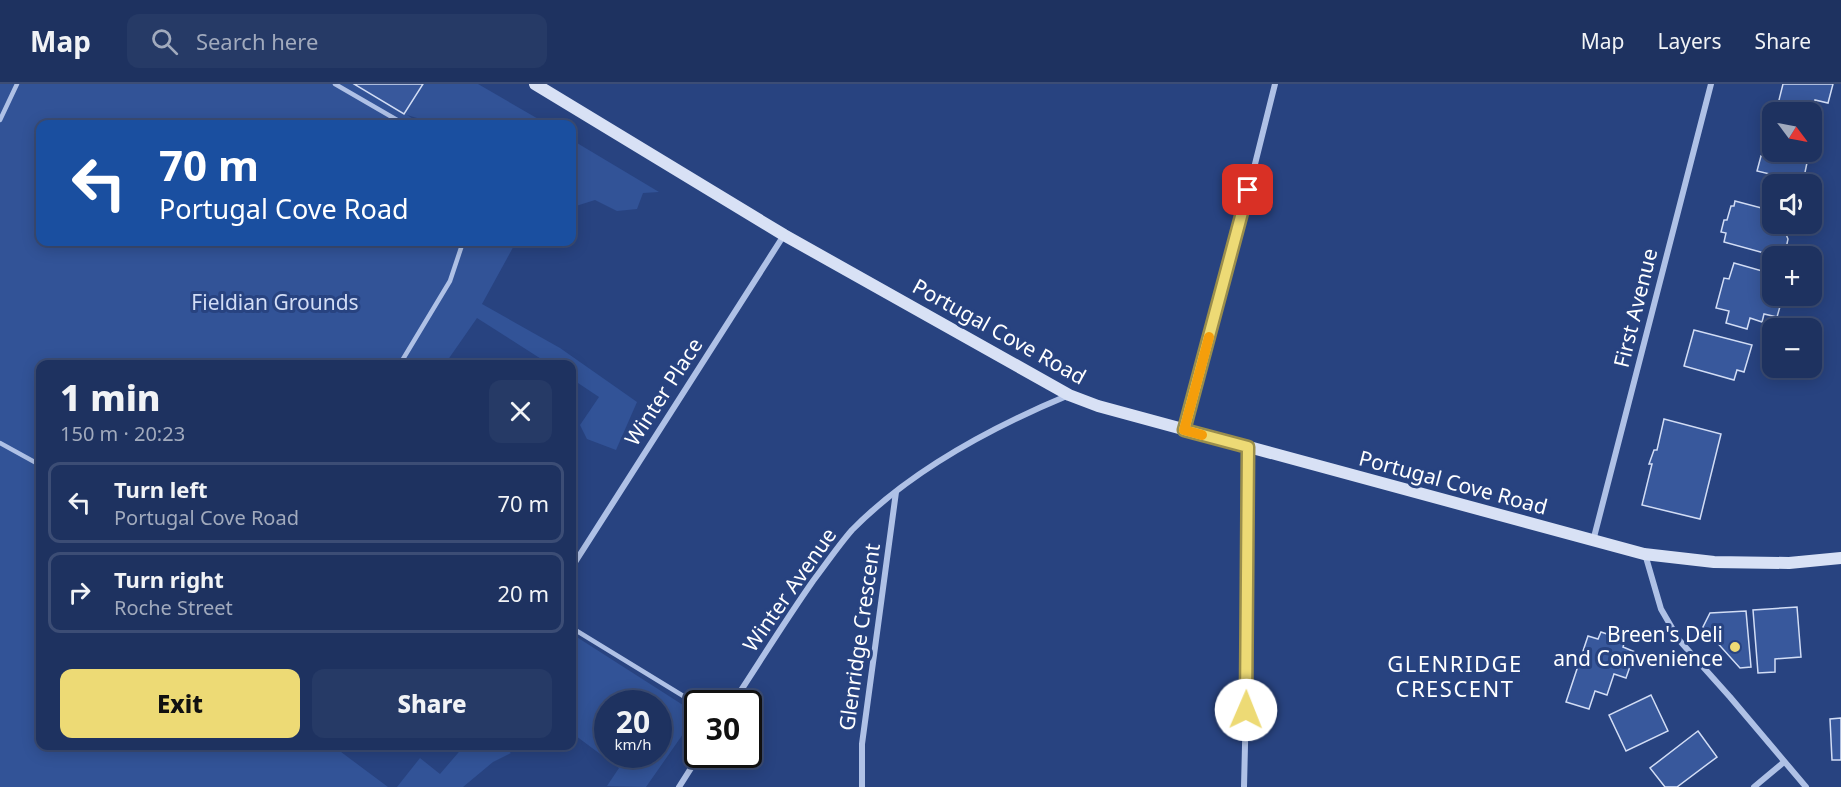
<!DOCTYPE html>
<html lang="en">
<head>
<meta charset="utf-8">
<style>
	:root { --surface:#1e3260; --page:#263a66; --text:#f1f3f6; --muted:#a1aabd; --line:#3c4d75; --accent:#edda75 }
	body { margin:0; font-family:"Noto Sans",sans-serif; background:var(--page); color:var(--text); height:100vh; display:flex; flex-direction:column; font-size:22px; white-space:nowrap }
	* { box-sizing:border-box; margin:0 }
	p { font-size:20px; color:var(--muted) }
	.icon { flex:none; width:33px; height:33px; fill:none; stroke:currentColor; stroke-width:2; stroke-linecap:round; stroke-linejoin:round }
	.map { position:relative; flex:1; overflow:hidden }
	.panel { position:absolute; left:36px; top:276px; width:540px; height:390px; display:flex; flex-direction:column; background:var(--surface); border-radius:12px; box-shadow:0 3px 15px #0003,0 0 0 2px var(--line) }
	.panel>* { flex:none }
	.hud { position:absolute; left:36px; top:36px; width:540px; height:126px; border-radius:12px; box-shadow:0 3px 15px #0003,0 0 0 2px var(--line); background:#1a4fa0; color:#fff; overflow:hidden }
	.needle { width:39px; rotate:122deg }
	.buttons { position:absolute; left:1762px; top:18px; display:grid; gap:12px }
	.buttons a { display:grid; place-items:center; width:60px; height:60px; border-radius:12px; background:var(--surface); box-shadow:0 3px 15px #0003,0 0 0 2px var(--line); font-size:30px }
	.speed { position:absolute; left:594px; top:606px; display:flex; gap:12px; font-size:30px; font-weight:700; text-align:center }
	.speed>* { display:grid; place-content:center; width:78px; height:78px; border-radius:50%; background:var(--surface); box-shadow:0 3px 15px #0003,0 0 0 2px var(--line); line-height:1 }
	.speed small { font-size:15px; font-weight:400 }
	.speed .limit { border:3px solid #111; border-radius:9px; background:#fff; color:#111 }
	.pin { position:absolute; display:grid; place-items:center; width:51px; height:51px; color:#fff; margin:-26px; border-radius:12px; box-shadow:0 3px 9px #0006 }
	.me { position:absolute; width:66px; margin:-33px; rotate:1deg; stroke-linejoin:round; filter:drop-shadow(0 0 4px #0008) }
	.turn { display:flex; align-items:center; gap:21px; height:126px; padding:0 24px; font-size:27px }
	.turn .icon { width:78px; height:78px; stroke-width:2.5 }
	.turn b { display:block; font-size:42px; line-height:51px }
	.round { display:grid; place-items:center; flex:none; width:63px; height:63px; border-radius:12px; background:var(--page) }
	.head { display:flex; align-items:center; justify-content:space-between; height:102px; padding:0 24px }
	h1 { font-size:36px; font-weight:800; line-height:45px }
	.cta { display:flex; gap:12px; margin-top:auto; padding:12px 24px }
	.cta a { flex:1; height:69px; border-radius:12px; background:var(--accent); color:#111; font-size:24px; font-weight:800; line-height:69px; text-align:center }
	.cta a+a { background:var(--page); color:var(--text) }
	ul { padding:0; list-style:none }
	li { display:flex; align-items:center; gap:18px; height:81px; margin:0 12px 9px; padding:0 12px; border:3px solid var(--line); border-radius:12px }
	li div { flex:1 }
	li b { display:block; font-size:22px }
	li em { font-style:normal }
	header { display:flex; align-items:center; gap:36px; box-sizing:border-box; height:84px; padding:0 30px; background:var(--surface); border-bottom:2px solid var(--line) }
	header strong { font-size:28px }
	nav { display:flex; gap:33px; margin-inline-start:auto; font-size:21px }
	.search { width:420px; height:54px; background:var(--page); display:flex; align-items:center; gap:15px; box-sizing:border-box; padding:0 21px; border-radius:12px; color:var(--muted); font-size:22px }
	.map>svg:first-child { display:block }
</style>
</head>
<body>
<header>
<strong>Map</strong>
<div class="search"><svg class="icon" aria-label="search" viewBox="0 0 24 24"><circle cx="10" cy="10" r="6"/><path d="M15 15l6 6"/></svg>Search here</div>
<nav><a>Map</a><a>Layers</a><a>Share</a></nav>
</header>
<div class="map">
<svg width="1841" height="703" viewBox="0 0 1841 703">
	<rect width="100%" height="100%" fill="#284380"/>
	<g fill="#325397" fill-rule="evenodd">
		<polygon points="0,0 354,0 404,30 423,0 478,0 547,40 427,40 417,34 407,31 421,40 40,40 40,158 516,158 482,220 560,264 637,318 616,366 587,355 580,341 599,313 572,295 572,280 549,280 477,234 445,280 40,280 40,662 333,662 388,703 0,703"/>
		<polygon points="572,56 659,108 643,109 637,125 617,127 595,116 576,122 572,127"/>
		<path d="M572 550 697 630 646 703 607 702 619 684 572 649ZM608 620H658V670H608Z"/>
		<polygon points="464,662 502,662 511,669 493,678 463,703 397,703 420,674 440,690"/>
	</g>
	<g fill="#38589c" stroke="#d2ddf5" stroke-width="1.5">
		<polygon points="354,0 423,0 404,30"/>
		<polygon points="1783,0 1833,0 1828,19 1815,16 1812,28 1776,28"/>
		<polygon points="1771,52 1773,53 1773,68 1805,68 1804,73 1808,74 1804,93 1812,95 1811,100 1773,100 1773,106 1767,105 1770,90 1757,87 1761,72 1765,73"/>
		<polygon points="1735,117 1773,127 1769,144 1785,148 1788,155 1785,169 1775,172 1724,158 1726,149 1721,148 1724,136 1727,136 1731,122 1734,122"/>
		<polygon points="1734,179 1773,190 1773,212 1783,212 1777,233 1764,230 1762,238 1750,234 1747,245 1726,239 1729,227 1716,224 1724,194 1729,195"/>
		<polygon points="1694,246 1752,261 1744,288 1737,286 1734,296 1684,282"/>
		<polygon points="1664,335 1721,350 1700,435 1642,421 1652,380 1649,380 1654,366 1657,366"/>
		<polygon points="1797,523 1801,573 1775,575 1775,588 1758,589 1753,526"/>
		<polygon points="1746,527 1751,583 1740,584 1703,543 1710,529"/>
		<polygon points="1601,548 1625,556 1623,563 1635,568 1626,594 1614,590 1607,611 1595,607 1589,625 1566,618 1588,552 1598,555"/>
		<polygon points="1651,611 1668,647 1626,667 1609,631"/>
		<polygon points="1841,634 1841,676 1832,676 1830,635"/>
		<polygon points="1698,647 1717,673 1677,703 1665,703 1650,684"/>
	</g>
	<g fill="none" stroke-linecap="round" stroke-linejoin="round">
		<g stroke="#afc1e6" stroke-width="4.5">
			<polyline points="335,0 404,40"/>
			<polyline points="0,36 17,0"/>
			<polyline points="400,280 450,197 463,158"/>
			<polyline points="0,359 40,381"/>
			<polyline points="572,544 698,621"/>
		</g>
		<g stroke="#afc1e6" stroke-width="6">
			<polyline points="1184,345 1238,148 1275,0"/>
			<polyline points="1593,457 1711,0"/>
			<polyline points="1645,470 1661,525 1679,556 1730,613 1806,703"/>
			<polyline points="572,483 784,151"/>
			<path d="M732 620C759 579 785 537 813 497 826 480 838 462 852 446 911 386 992 343 1069 311"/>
			<polyline points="679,703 700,670"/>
			<polyline points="862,703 862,660 896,408"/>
			<polyline points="1244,703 1248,536 1249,363"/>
			<polyline points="1754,703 1784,678"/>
		</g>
		<polyline stroke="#d8e1f5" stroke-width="12" points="535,0 784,151 1069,311 1098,322 1644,470 1714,478 1789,479 1841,474"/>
	</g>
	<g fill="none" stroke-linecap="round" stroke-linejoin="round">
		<defs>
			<polyline id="route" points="1246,626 1248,363 1184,346 1248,106"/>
		</defs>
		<use href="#route" stroke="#9a8e4c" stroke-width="15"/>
		<use href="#route" stroke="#edda75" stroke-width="10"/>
		<polyline stroke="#f59e0b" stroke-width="10" points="1202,351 1184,346 1209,253"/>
	</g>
	<circle fill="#edda75" stroke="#284380" stroke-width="2" cx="1735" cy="563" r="6"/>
	<g text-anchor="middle" stroke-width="6" stroke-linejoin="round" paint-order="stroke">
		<g font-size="21" fill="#d2ddf5" stroke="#284380">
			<text x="275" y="226">Fieldian Grounds</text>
		</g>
		<g font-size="21" fill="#fff" stroke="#284380">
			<text transform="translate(1636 224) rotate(-76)" y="7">First Avenue</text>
			<text transform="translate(999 248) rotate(29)" y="7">Portugal Cove Road</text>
			<text transform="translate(664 308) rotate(-57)" y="7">Winter Place</text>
			<text transform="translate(1453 399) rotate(15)" y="7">Portugal Cove Road</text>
			<text transform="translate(790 506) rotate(-55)" y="7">Winter Avenue</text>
			<text transform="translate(860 553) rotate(-82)" y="7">Glenridge Crescent</text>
		</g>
		<g font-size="21" fill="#fff" stroke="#284380" text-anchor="end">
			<text x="1723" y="558">Breen's Deli<tspan x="1723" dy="24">and Convenience</tspan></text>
		</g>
		<g font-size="22" letter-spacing="1.5" fill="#fff" stroke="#284380">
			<text x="1455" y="588">GLENRIDGE<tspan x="1455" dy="25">CRESCENT</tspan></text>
		</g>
	</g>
</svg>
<div class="buttons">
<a><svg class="needle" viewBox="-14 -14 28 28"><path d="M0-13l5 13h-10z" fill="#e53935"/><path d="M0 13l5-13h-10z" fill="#a1aabd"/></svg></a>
<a><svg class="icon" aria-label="sound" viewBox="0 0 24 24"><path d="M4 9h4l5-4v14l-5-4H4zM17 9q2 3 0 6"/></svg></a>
<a>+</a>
<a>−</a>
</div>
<div class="speed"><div>20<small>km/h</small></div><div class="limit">30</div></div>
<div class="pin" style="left:1248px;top:106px;background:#d93025"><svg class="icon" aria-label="arrive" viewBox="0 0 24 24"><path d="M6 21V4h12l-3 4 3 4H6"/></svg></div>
<svg class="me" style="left:1246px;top:626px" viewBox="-20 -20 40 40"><circle r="19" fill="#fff"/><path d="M0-13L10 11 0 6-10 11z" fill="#edda75"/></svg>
<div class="hud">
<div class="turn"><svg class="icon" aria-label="left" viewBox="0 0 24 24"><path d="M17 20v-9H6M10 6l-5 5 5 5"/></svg><div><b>70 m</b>Portugal Cove Road</div></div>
</div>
<section class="panel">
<div class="head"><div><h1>1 min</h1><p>150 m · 20:23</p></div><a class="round"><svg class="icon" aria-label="close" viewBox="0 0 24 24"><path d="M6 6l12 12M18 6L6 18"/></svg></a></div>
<ul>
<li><svg class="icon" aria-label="left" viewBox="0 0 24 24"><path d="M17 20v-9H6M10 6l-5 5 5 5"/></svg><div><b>Turn left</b><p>Portugal Cove Road</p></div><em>70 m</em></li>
<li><svg class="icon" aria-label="right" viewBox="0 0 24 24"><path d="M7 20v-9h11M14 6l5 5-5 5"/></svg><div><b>Turn right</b><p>Roche Street</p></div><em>20 m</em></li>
</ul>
<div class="cta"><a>Exit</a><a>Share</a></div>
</section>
</div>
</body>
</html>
